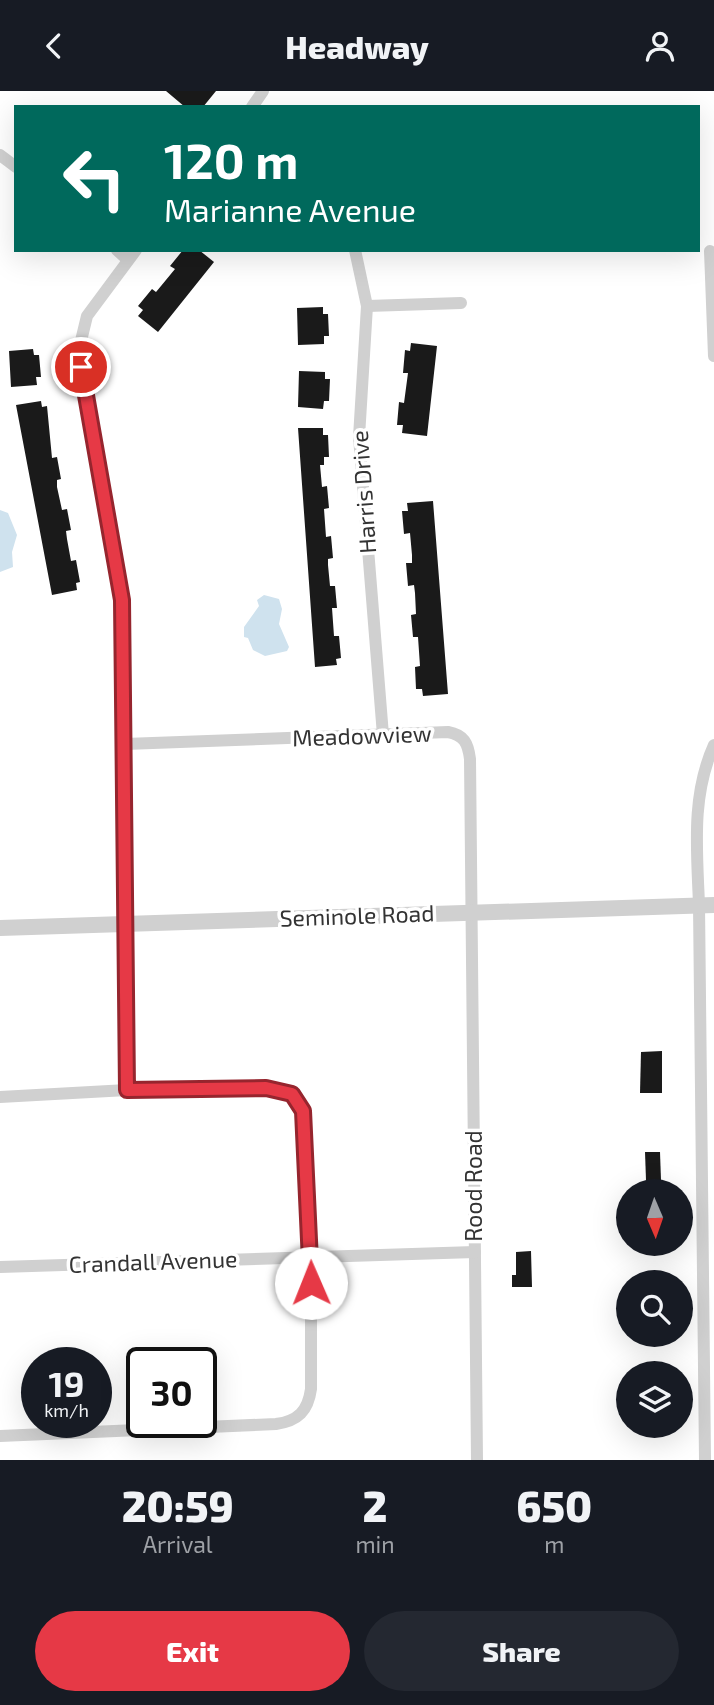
<!DOCTYPE html>
<html lang="en">
<head>
<meta charset="utf-8">
<style>
	:root { --surface:#171b24; --page:#242831; --text:#f1f3f6; --muted:#9ea1a6; --accent:#e63946 }
	body { margin:0; font-family:"Exo 2",sans-serif; background:var(--page); color:var(--text); height:100vh; display:flex; flex-direction:column; font-size:26px; white-space:nowrap }
	* { box-sizing:border-box; margin:0 }
	p { font-size:23px; color:var(--muted) }
	.icon { flex:none; width:38px; height:38px; fill:none; stroke:currentColor; stroke-width:2; stroke-linecap:round; stroke-linejoin:round }
	.map { position:relative; height:1369px; overflow:hidden }
	.drawer { display:flex; flex-direction:column; background:var(--surface); flex:1 }
	.drawer>* { flex:none }
	.banner { position:absolute; left:14px; top:14px; width:686px; height:147px; border-radius:0px; box-shadow:0 7px 28px #0002; background:#00695c; color:#fff; overflow:hidden }
	.needle { width:46px; rotate:178deg }
	.tools { position:absolute; left:616px; top:1088px; display:grid; gap:14px }
	.tools a { display:grid; place-items:center; width:77px; height:77px; border-radius:50%; background:var(--surface); box-shadow:0 7px 28px #0002; font-size:35px }
	.speed { position:absolute; left:21px; top:1256px; display:flex; gap:14px; font-size:35px; font-weight:700; text-align:center }
	.speed>* { display:grid; place-content:center; width:91px; height:91px; border-radius:50%; background:var(--surface); box-shadow:0 7px 28px #0002; line-height:1 }
	.speed small { font-size:18px; font-weight:400 }
	.speed .limit { border:4px solid #111; border-radius:10px; background:#fff; color:#111 }
	.pin { position:absolute; display:grid; place-items:center; width:60px; height:60px; color:#fff; margin:-30px; border:4px solid #fff; border-radius:50%; box-shadow:0 2px 7px #0007 }
	.me { position:absolute; width:77px; margin:-38px; rotate:359deg; stroke-linejoin:round; filter:drop-shadow(0 0 5px #0008) }
	.turn { display:flex; align-items:center; gap:24px; height:147px; padding:0 35px; font-size:32px }
	.turn .icon { width:91px; height:91px; stroke-width:2.5 }
	.turn b { display:block; font-size:49px; line-height:60px }
	.eta { display:flex; justify-content:space-evenly; align-items:center; height:119px; text-align:center }
	.eta b { font-size:42px; font-weight:800; line-height:49px }
	.button { display:flex; gap:14px; margin-top:auto; padding:14px 35px }
	.button a { flex:1; height:80px; border-radius:42px; background:var(--accent); color:#fff; font-size:28px; font-weight:800; line-height:80px; text-align:center }
	.button a+a { background:var(--page); color:var(--text) }
	header { display:flex; justify-content:space-between; align-items:center; height:91px; padding:0 35px; background:var(--surface); font-size:32px; font-weight:800 }
	.map>svg:first-child { display:block }
</style>
</head>
<body>
<header><svg class="icon" aria-label="back" viewBox="0 0 24 24"><path d="M15 5l-7 7 7 7"/></svg>Headway<svg class="icon" aria-label="person" viewBox="0 0 24 24"><circle cx="12" cy="8" r="4"/><path d="M4 21q1-7 8-7t8 7"/></svg></header>
<div class="map">
<svg width="714" height="1369" viewBox="0 0 714 1369">
	<rect width="100%" height="100%" fill="#fff"/>
	<g fill="#cfe2ee">
		<polygon points="0,419 8,422 17,444 12,461 13,476 0,481"/>
		<polygon points="264,504 279,508 282,518 279,533 289,556 287,560 265,565 253,559 248,547 244,546 244,536 259,515 257,509"/>
	</g>
	<g fill="#1a1a1a">
		<polygon points="166,0 216,0 203,16 185,16"/>
		<polygon points="183,159 199,159 214,171 158,241 138,225 143,219 138,215 152,198 156,201 161,195 175,178 170,175"/>
		<polygon points="323,216 323,223 328,223 329,245 324,245 324,253 298,254 297,217"/>
		<polygon points="411,252 437,255 427,345 402,342 403,334 397,334 399,311 404,312 408,282 403,282 405,259 410,260"/>
		<polygon points="33,258 34,264 39,264 41,286 36,286 37,294 11,296 9,260"/>
		<polygon points="299,280 325,281 325,288 330,288 329,310 324,310 323,318 298,316"/>
		<polygon points="41,310 42,316 47,315 52,367 57,366 61,388 57,389 57,396 62,419 67,418 71,439 66,440 67,448 71,470 76,469 80,491 76,492 77,499 52,504 16,314"/>
		<polygon points="298,337 323,337 323,344 328,344 329,366 324,366 324,374 320,374 322,396 327,395 329,417 324,418 326,446 331,445 333,467 328,468 328,474 330,495 335,495 337,517 332,517 334,545 339,545 341,567 336,568 337,574 315,576"/>
		<polygon points="433,410 448,603 423,605 422,598 416,598 415,576 420,575 418,546 413,546 411,524 416,523 415,502 414,494 408,495 406,472 412,472 412,464 410,442 404,443 402,420 408,420 407,412"/>
		<polygon points="662,960 662,1002 640,1002 641,961"/>
		<polygon points="645,1061 660,1061 661,1089 646,1089"/>
		<polygon points="531,1160 532,1196 512,1196 512,1184 516,1184 516,1161"/>
	</g>
	<g fill="none" stroke-linecap="round" stroke-linejoin="round">
		<g stroke="#d0d0d0" stroke-width="12">
			<polyline points="252,16 263,0"/>
			<polyline points="0,64 16,76"/>
			<polyline points="117,159 128,169"/>
			<polyline points="355,159 367,215 359,346 383,644"/>
			<polyline points="710,160 714,265"/>
			<polyline points="367,215 461,212"/>
			<path d="M125 653 448 641C464 644 468 652 470 668L477 1369"/>
			<polyline points="127,999 122,509 82,295 79,258 87,225 136,159"/>
			<path d="M0 1006 127 999 266 997 292 1003 303 1020 311 1166V1298C308 1320 298 1330 276 1333L0 1345"/>
			<polyline points="0,1176 475,1161"/>
			<path d="M705 1369 699 814C697 759 691 705 714 654"/>
		</g>
		<polyline stroke="#d0d0d0" stroke-width="16" points="0,837 714,814"/>
	</g>
	<g fill="none" stroke-linecap="round" stroke-linejoin="round">
		<defs>
			<polyline id="route" points="81,276 122,509 127,999 266,997 292,1003 303,1020 311,1192"/>
		</defs>
		<use href="#route" stroke="#96252e" stroke-width="18"/>
		<use href="#route" stroke="#e63946" stroke-width="12"/>
	</g>
	<g text-anchor="middle" stroke-width="7" stroke-linejoin="round" paint-order="stroke">
		<g font-size="23" fill="#333" stroke="#fff">
			<text transform="translate(364 401) rotate(-94)" y="8">Harris Drive</text>
			<text transform="translate(362 645) rotate(-2)" y="8">Meadowview</text>
			<text transform="translate(357 825) rotate(-2)" y="8">Seminole Road</text>
			<text transform="translate(474 1095) rotate(-90)" y="8">Rood Road</text>
			<text transform="translate(153 1171) rotate(-2)" y="8">Crandall Avenue</text>
		</g>
	</g>
</svg>
<div class="tools">
<a><svg class="needle" viewBox="-14 -14 28 28"><path d="M0-13l5 13h-10z" fill="#e53935"/><path d="M0 13l5-13h-10z" fill="#9ea1a6"/></svg></a>
<a><svg class="icon" aria-label="search" viewBox="0 0 24 24"><circle cx="10" cy="10" r="6"/><path d="M15 15l6 6"/></svg></a>
<a><svg class="icon" aria-label="layers" viewBox="0 0 24 24"><path d="M12 4l9 5-9 5-9-5zM3 14l9 5 9-5"/></svg></a>
</div>
<div class="speed"><div>19<small>km/h</small></div><div class="limit">30</div></div>
<div class="pin" style="left:81px;top:276px;background:#d93025"><svg class="icon" aria-label="arrive" viewBox="0 0 24 24"><path d="M6 21V4h12l-3 4 3 4H6"/></svg></div>
<svg class="me" style="left:311px;top:1192px" viewBox="-20 -20 40 40"><circle r="19" fill="#fff"/><path d="M0-13L10 11 0 6-10 11z" fill="#e63946"/></svg>
<div class="banner">
<div class="turn"><svg class="icon" aria-label="left" viewBox="0 0 24 24"><path d="M17 20v-9H6M10 6l-5 5 5 5"/></svg><div><b>120 m</b>Marianne Avenue</div></div>
</div>
</div>
<section class="drawer">
<div class="eta">
<div><b>20:59</b><p>Arrival</p></div>
<div><b>2</b><p>min</p></div>
<div><b>650</b><p>m</p></div>
</div>
<div class="button"><a>Exit</a><a>Share</a></div>
</section>
</body>
</html>
